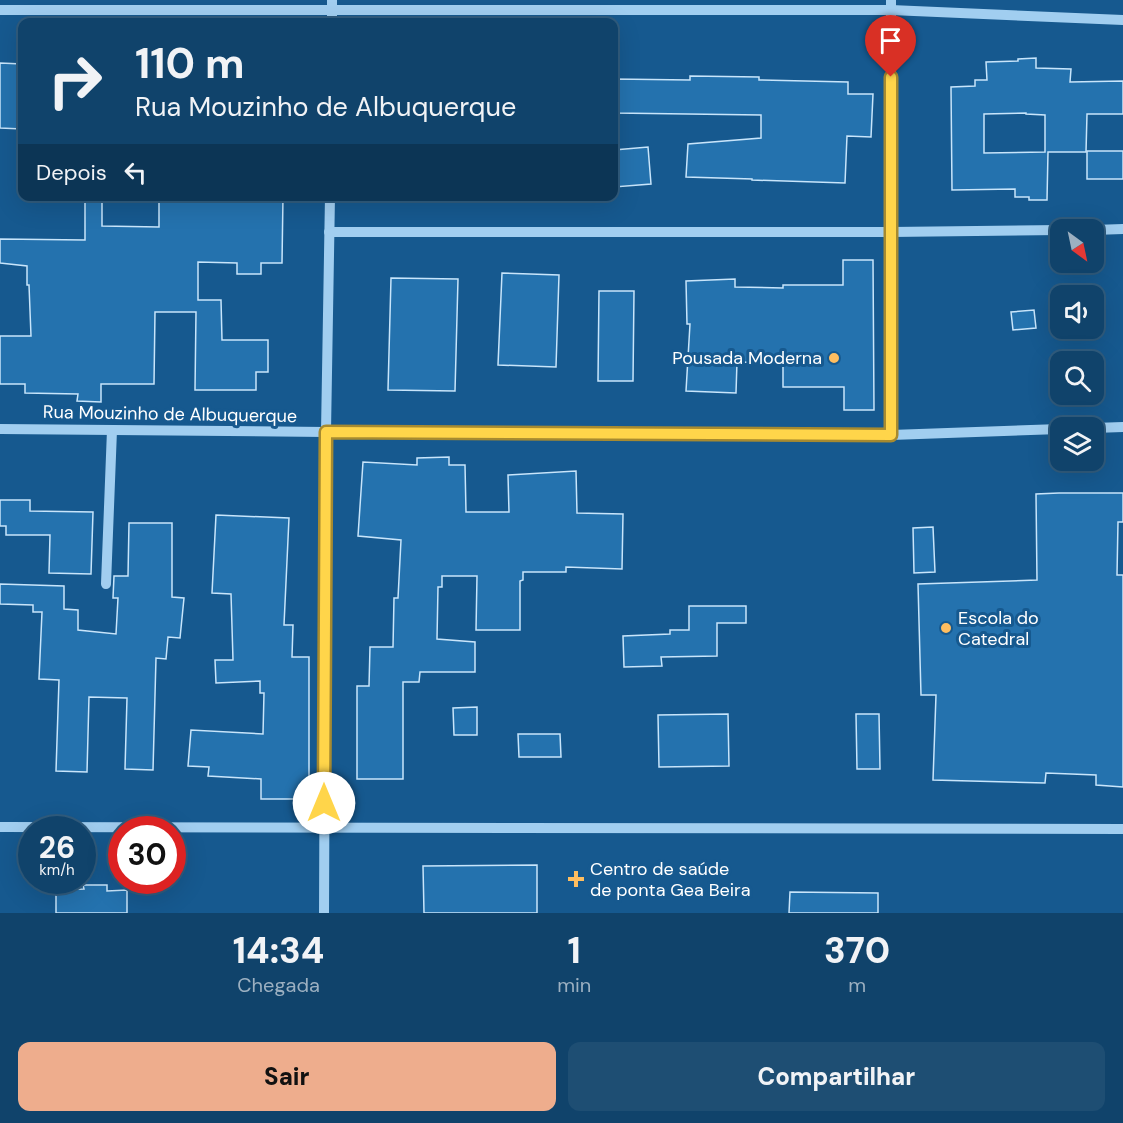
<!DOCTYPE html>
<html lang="pt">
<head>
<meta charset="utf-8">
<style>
	:root { --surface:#10436b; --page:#1e4e73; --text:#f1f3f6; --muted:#9cb0c1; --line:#305c7e; --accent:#eead8d }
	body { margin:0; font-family:"DM Sans",sans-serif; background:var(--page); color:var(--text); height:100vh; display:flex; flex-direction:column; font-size:22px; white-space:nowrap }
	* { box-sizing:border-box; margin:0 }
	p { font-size:20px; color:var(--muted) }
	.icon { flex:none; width:33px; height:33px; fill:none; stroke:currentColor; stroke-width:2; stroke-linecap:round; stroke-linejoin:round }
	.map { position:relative; height:913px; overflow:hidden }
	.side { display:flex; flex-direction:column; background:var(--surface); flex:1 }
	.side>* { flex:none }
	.top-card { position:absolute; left:18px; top:18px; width:600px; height:183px; border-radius:12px; box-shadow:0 6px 24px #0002,0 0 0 2px var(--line); background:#10436b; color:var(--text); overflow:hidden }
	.needle { width:39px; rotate:147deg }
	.fabs { position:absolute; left:1050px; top:219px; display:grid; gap:12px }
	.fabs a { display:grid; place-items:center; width:54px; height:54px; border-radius:12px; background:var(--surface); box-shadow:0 6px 24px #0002,0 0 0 2px var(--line); font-size:30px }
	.speed { position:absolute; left:18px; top:816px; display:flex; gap:12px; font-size:30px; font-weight:700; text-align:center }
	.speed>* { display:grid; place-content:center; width:78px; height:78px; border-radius:50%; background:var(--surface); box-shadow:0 6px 24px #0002,0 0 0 2px var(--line); line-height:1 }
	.speed small { font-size:15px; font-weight:400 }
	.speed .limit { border:9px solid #d22; background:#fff; color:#111 }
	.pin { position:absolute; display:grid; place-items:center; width:51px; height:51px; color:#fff; margin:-62px -26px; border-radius:50% 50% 50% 0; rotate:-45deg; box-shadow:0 0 6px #0007 }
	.pin .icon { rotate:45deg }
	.me { position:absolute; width:66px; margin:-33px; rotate:0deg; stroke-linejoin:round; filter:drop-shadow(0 0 4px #0008) }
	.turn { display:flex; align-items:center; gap:21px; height:126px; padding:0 18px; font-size:27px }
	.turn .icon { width:78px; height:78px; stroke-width:2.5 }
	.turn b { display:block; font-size:42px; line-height:51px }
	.then { display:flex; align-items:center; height:57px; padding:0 18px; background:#0003; gap:12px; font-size:22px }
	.eta { display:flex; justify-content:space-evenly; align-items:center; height:102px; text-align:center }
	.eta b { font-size:36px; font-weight:800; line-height:42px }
	.primary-button { display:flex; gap:12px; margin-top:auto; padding:12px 18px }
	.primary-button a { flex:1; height:69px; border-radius:12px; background:var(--accent); color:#111; font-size:24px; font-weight:800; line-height:69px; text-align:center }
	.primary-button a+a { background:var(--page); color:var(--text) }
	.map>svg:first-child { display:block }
</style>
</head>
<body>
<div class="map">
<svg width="1123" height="913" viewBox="0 0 1123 913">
	<rect width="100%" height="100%" fill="#16598f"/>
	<g fill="#2472ae" stroke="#c8e5fb" stroke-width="1.5" fill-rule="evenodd">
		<path d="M1036 58V68L1071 69 1070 82 1123 81V114H1087L1086 152H1048L1047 200H1029V197H1015V189L952 190 951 87 975 86V80H987L986 62 1018 61V59ZM1026 113V114L1045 115V152L984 153V114Z"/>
		<polygon points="0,63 22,64 22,129 0,128"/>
		<polygon points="690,76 759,77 759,80 848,82 848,94 873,94 871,137 847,136 845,183 752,180 752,179 686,177 688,144 761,138 761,115 614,113 614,79 690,80"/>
		<polygon points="648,147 651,184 614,187 614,150"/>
		<rect x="1087" y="151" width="36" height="28"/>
		<polygon points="85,196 102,196 102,226 159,227 159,196 283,196 282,263 261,263 261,274 237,274 237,263 198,262 198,300 221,300 222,340 268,340 268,372 256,372 256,390 195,390 196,312 155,312 154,384 101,384 101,402 77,401 78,394 25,393 25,384 0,384 0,336 31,336 29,285 27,285 27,266 0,263 0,239 85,240"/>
		<polygon points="843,260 873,260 874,410 844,410 844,387 783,387 783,363 737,362 736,393 686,391 690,324 687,324 686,281 735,279 735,287 783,288 783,285 843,285"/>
		<polygon points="502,273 559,275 556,367 498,365"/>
		<polygon points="391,278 458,279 455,391 388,390"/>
		<polygon points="599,291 634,291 633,381 598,381"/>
		<polygon points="1034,310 1036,328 1013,330 1011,312"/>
		<polygon points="449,457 449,465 465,465 466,512 509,512 508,475 576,471 577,513 623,514 622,569 566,567 566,572 523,572 523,580 520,581 520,630 476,630 477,576 442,576 442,587 438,587 437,639 475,642 475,672 420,672 419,682 403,682 403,779 357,779 357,686 369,686 370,647 393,647 394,598 398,598 401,540 358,536 363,462 417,465 417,458"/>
		<polygon points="1059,493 1123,493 1123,522 1118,522 1117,575 1123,575 1123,787 1096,785 1096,775 1046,773 1045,783 933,780 936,695 921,695 918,584 1037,580 1036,494"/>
		<polygon points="0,500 30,500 30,511 93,512 91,574 49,573 50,535 6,535 6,526 0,526"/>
		<polygon points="216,515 289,518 284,625 293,625 292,657 309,657 309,799 261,799 261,779 208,776 209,767 188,766 191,730 263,734 264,693 260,693 260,681 216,683 215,660 233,660 231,594 212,593"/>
		<polygon points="129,523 172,523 172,597 184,598 180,638 168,637 166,659 156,658 153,770 125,769 127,698 89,697 87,772 56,771 59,680 39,679 42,612 33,612 33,605 0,604 0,584 64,586 64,609 78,610 78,630 116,634 118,598 113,598 114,576 128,576"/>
		<polygon points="933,527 935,572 914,573 913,528"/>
		<polygon points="689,606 746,606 746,623 717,623 717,656 661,657 662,666 624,667 623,636 670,634 670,630 689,630"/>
		<polygon points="477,707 477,735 454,735 453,708"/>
		<polygon points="728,714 729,766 659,767 658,715"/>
		<polygon points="856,714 879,714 880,769 857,769"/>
		<polygon points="518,734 560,734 561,757 519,757"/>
		<polygon points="537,865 537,913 424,913 423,866"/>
		<polygon points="83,885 107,885 107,891 127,890 127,913 56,913 56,890 84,889"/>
		<polygon points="790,892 878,893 878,913 789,913"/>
	</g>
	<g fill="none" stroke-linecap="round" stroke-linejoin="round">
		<g stroke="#a1cef0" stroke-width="10">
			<polyline points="0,10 891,10 1123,20"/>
			<polyline points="332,22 332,0"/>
			<polyline points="1094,230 1123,229"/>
			<polyline points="329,232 891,232 1060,230"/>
			<polyline points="1094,428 1123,427"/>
			<polyline points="0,429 326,432 891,435 1060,429"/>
			<polyline points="891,435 891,0"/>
			<polyline points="106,584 112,430"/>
			<polyline points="0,827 1123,829"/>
			<polyline points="324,913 326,432 330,196"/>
		</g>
	</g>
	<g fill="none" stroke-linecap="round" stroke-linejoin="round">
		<defs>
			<polyline id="route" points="324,803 326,432 891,435 891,77"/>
		</defs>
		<use href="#route" stroke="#a68a30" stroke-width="15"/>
		<use href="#route" stroke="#ffd54a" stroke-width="10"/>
	</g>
	<g fill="#ffbe60" stroke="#16598f" stroke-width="2">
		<circle cx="834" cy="358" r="6"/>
		<circle cx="946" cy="628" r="6"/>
		<path d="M573 870h6v6h6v6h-6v6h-6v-6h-6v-6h6z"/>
	</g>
	<g text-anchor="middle" stroke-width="6" stroke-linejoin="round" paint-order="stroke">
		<g font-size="18" fill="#fff" stroke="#16598f" text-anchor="start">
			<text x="822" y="364" text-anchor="end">Pousada Moderna</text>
			<text x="958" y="624">Escola do<tspan x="958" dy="21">Catedral</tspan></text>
			<text x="590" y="875">Centro de saúde<tspan x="590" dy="21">de ponta Gea Beira</tspan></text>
		</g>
		<g font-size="18" fill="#fff" stroke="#16598f">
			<text transform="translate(170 414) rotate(1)" y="6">Rua Mouzinho de Albuquerque</text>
		</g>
	</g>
</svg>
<div class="fabs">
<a><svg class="needle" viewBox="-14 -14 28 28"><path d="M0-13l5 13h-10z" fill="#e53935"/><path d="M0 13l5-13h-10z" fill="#9cb0c1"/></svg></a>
<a><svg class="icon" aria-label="sound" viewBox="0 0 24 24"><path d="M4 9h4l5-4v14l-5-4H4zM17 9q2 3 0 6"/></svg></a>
<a><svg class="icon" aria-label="search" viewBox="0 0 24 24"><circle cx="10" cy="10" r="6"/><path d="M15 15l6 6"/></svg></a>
<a><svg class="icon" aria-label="layers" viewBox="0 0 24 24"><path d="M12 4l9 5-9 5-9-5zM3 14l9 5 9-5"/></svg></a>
</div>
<div class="speed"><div>26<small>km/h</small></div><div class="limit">30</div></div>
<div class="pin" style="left:891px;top:77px;background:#d93025"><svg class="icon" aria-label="arrive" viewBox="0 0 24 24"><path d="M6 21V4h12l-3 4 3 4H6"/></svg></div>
<svg class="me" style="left:324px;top:803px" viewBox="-20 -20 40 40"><circle r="19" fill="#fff"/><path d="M0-13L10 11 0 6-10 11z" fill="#ffd54a"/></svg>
<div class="top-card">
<div class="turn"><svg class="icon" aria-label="right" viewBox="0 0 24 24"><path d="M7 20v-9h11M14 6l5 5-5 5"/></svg><div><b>110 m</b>Rua Mouzinho de Albuquerque</div></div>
<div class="then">Depois<svg class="icon" aria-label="left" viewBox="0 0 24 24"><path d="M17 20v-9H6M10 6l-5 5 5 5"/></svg></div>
</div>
</div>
<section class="side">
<div class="eta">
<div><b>14:34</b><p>Chegada</p></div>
<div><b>1</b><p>min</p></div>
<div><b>370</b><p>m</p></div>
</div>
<div class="primary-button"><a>Sair</a><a>Compartilhar</a></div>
</section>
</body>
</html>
